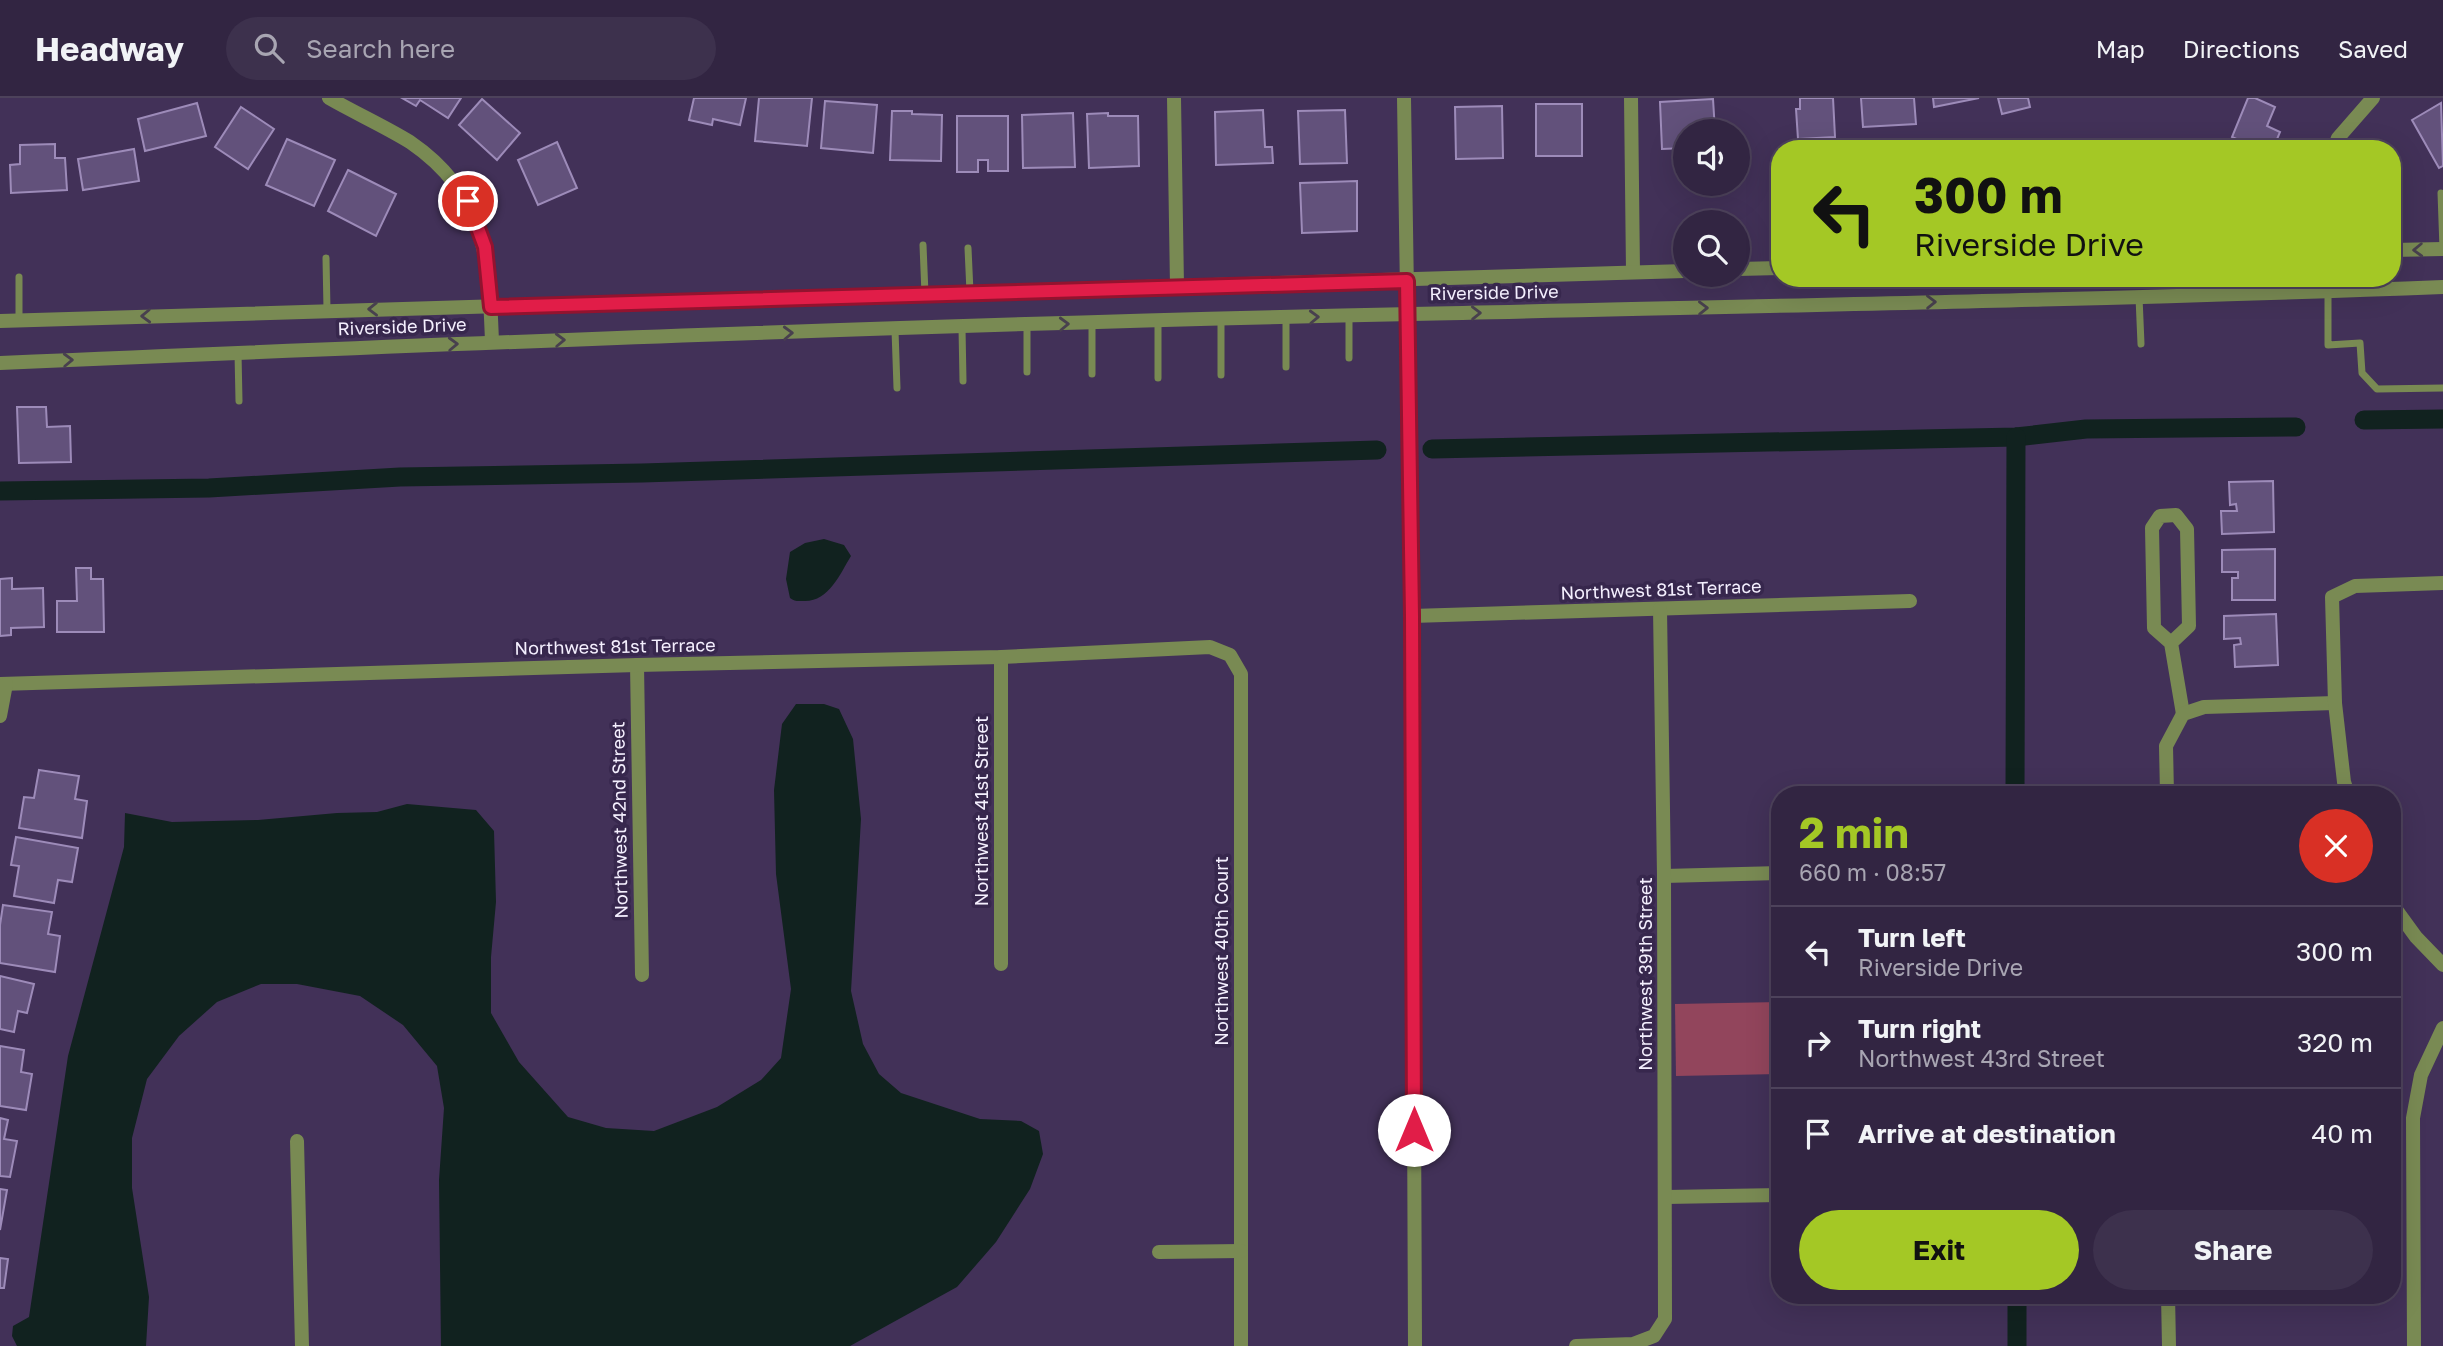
<!DOCTYPE html>
<html lang="en">
<head>
<meta charset="utf-8">
<style>
	:root { --surface:#322542; --page:#3d314d; --text:#f1f3f6; --muted:#a8a5b2; --line:#4d425b; --accent:#a4c825 }
	body { margin:0; font-family:"Golos Text",sans-serif; background:var(--page); color:var(--text); height:100vh; display:flex; flex-direction:column; font-size:26px; white-space:nowrap }
	* { box-sizing:border-box; margin:0 }
	p { font-size:23px; color:var(--muted) }
	.icon { flex:none; width:38px; height:38px; fill:none; stroke:currentColor; stroke-width:2; stroke-linecap:round; stroke-linejoin:round }
	.map { position:relative; flex:1; overflow:hidden }
	.sheet { position:absolute; left:1771px; top:688px; width:630px; height:518px; display:flex; flex-direction:column; background:var(--surface); border-radius:28px; box-shadow:0 7px 28px #0002,0 0 0 2px var(--line) }
	.sheet>* { flex:none }
	.top-card { position:absolute; left:1771px; top:42px; width:630px; height:147px; border-radius:28px; box-shadow:0 7px 28px #0002,0 0 0 2px var(--line); background:#a4c825; color:#111; overflow:hidden }
	.buttons { position:absolute; left:1673px; top:21px; display:grid; gap:14px }
	.buttons a { display:grid; place-items:center; width:77px; height:77px; border-radius:50%; background:var(--surface); box-shadow:0 7px 28px #0002,0 0 0 2px var(--line); font-size:35px }
	.pin { position:absolute; display:grid; place-items:center; width:60px; height:60px; color:#fff; margin:-30px; border:4px solid #fff; border-radius:50%; box-shadow:0 2px 7px #0007 }
	.me { position:absolute; width:77px; margin:-38px; rotate:0deg; stroke-linejoin:round; filter:drop-shadow(0 0 5px #0008) }
	.turn { display:flex; align-items:center; gap:24px; height:147px; padding:0 28px; font-size:32px }
	.turn .icon { width:91px; height:91px; stroke-width:2.5 }
	.turn b { display:block; font-size:49px; line-height:60px }
	.round { display:grid; place-items:center; flex:none; width:74px; height:74px; border-radius:37px; background:var(--page) }
	.summary { display:flex; align-items:center; justify-content:space-between; height:119px; padding:0 28px }
	h1 { font-size:42px; font-weight:700; line-height:52px; color:var(--accent) }
	.button { display:flex; gap:14px; margin-top:auto; padding:14px 28px }
	.button a { flex:1; height:80px; border-radius:42px; background:var(--accent); color:#111; font-size:28px; font-weight:700; line-height:80px; text-align:center }
	.button a+a { background:var(--page); color:var(--text) }
	ul { padding:0; list-style:none }
	li { display:flex; align-items:center; gap:21px; height:91px; padding:0 28px; border-top:2px solid var(--line) }
	li div { flex:1 }
	li b { display:block; font-size:26px }
	li em { font-style:normal }
	header { display:flex; align-items:center; gap:42px; box-sizing:border-box; height:98px; padding:0 35px; background:var(--surface); border-bottom:2px solid var(--line) }
	header strong { font-size:33px }
	nav { display:flex; gap:38px; margin-inline-start:auto; font-size:24px }
	.search { width:490px; height:63px; background:var(--page); display:flex; align-items:center; gap:18px; box-sizing:border-box; padding:0 24px; border-radius:38px; color:var(--muted); font-size:26px }
	.map>svg:first-child { display:block }
</style>
</head>
<body>
<header>
<strong>Headway</strong>
<div class="search"><svg class="icon" aria-label="search" viewBox="0 0 24 24"><circle cx="10" cy="10" r="6"/><path d="M15 15l6 6"/></svg>Search here</div>
<nav><a>Map</a><a>Directions</a><a>Saved</a></nav>
</header>
<div class="map">
<svg width="2443" height="1248" viewBox="0 0 2443 1248">
	<rect width="100%" height="100%" fill="#423158"/>
	<polygon fill="#92455c" points="1780,904 1780,976 1676,978 1675,906"/>
	<g fill="#11221f">
		<path d="M824 441 844 447 851 458C840 476 829 503 805 503 798 503 795 504 790 500L786 481 790 454 805 445Z"/>
		<polygon points="796,606 824,606 839,611 853,641 861,721 851,893 863,946 879,976 901,995 980,1021 1021,1023 1039,1033 1043,1056 1030,1091 996,1144 957,1189 850,1248 441,1248 439,1082 444,1010 437,968 403,927 360,898 297,886 261,886 217,904 179,938 147,981 132,1040 132,1090 149,1199 146,1248 17,1248 12,1238 13,1228 29,1219 68,958 124,749 125,715 172,724 258,722 337,715 377,714 407,706 476,712 494,733 496,804 491,859 491,915 519,964 568,1019 606,1030 654,1033 717,1009 761,982 781,960 791,891 776,776 774,692 782,626"/>
	</g>
	<g fill="none" stroke-linecap="round" stroke-linejoin="round">
		<g stroke="#11221f" stroke-width="19">
			<polyline points="2364,322 2443,321"/>
			<polyline points="1432,351 2016,339 2086,331 2296,329"/>
			<polyline points="0,393 209,390 400,379 642,375 1377,352"/>
			<polyline points="2015,696 2016,339"/>
			<polyline points="2017,1197 2017,1248"/>
		</g>
	</g>
	<g fill="#62517b" stroke="#9d8bb9" stroke-width="2">
		<polygon points="402,0 461,0 448,20 420,2 416,8"/>
		<polygon points="694,0 746,0 740,27 713,21 712,27 689,22"/>
		<polygon points="759,0 812,0 807,48 755,43"/>
		<polygon points="1800,0 1833,0 1835,39 1798,41 1796,11 1800,11"/>
		<polygon points="1861,0 1914,0 1916,26 1863,29"/>
		<polygon points="1933,0 1979,0 1934,9"/>
		<polygon points="1998,0 2028,0 2030,9 2002,16"/>
		<polygon points="2248,0 2255,0 2275,9 2267,28 2280,34 2273,51 2259,51 2232,39"/>
		<polygon points="482,1 520,35 497,62 459,27"/>
		<polygon points="1713,1 1715,33 1685,33 1685,50 1662,51 1660,4"/>
		<polygon points="825,3 877,7 873,55 821,50"/>
		<polygon points="197,5 206,38 145,53 138,21"/>
		<polygon points="2441,5 2443,68 2439,70 2412,22"/>
		<rect x="1536" y="6" width="46" height="52"/>
		<polygon points="1502,8 1503,60 1456,61 1455,9"/>
		<polygon points="241,9 274,31 248,71 215,49"/>
		<polygon points="1263,12 1265,49 1272,49 1273,65 1216,67 1215,14"/>
		<polygon points="1345,12 1347,65 1300,66 1298,13"/>
		<polygon points="892,13 912,13 912,16 942,17 941,63 890,62"/>
		<polygon points="1073,15 1075,69 1023,70 1022,17"/>
		<polygon points="1108,15 1108,18 1138,18 1139,68 1089,70 1087,16"/>
		<polygon points="957,18 1008,18 1008,73 988,73 988,62 978,62 978,74 957,74"/>
		<polygon points="287,41 335,62 314,108 266,87"/>
		<polygon points="557,44 577,90 538,107 518,62"/>
		<polygon points="55,46 55,60 65,60 67,92 11,95 10,67 20,66 20,47"/>
		<polygon points="134,51 139,83 83,92 78,61"/>
		<polygon points="348,72 396,96 376,138 328,113"/>
		<polygon points="1357,83 1357,133 1302,135 1300,85"/>
		<polygon points="17,309 46,309 47,329 70,328 71,364 19,365"/>
		<polygon points="2273,383 2274,434 2222,436 2221,413 2237,413 2236,406 2230,407 2229,384"/>
		<polygon points="2275,451 2275,502 2232,502 2232,480 2238,480 2238,474 2222,474 2222,452"/>
		<polygon points="76,470 91,470 91,481 103,481 104,534 57,534 57,503 77,503"/>
		<polygon points="12,480 12,491 43,490 44,529 11,530 11,537 0,538 0,481"/>
		<polygon points="2276,516 2278,567 2235,569 2234,547 2241,546 2240,540 2224,541 2224,518"/>
		<polygon points="39,672 79,678 75,701 87,703 82,740 19,730 24,699 34,700"/>
		<polygon points="16,739 78,750 72,784 58,782 54,805 14,798 19,768 11,767"/>
		<polygon points="3,807 52,814 48,836 60,838 55,874 0,865 0,827"/>
		<polygon points="0,878 34,886 27,915 18,913 14,934 0,931"/>
		<polygon points="0,948 24,952 21,974 32,976 26,1012 0,1008"/>
		<polygon points="0,1020 8,1022 4,1041 17,1043 10,1079 0,1078"/>
		<polygon points="0,1091 7,1092 0,1132"/>
		<polygon points="0,1160 8,1161 4,1190 0,1190"/>
	</g>
	<g fill="none" stroke-linecap="round" stroke-linejoin="round">
		<g stroke="#798a53" stroke-width="7">
			<polyline points="2441,95 2443,151"/>
			<polyline points="923,147 925,196"/>
			<polyline points="968,150 970,194"/>
			<polyline points="326,160 327,212"/>
			<polyline points="19,179 19,222"/>
			<polyline points="2328,193 2328,247 2360,245 2362,275 2377,291 2443,290"/>
			<polyline points="2139,199 2141,246"/>
			<polyline points="1349,218 1349,260"/>
			<polyline points="1286,220 1286,269"/>
			<polyline points="1158,224 1158,280"/>
			<polyline points="962,230 963,283"/>
			<polyline points="895,232 897,290"/>
			<polyline points="238,255 239,303"/>
			<polyline points="1027,274 1027,228"/>
			<polyline points="1092,276 1092,226"/>
			<polyline points="1221,277 1221,222"/>
		</g>
		<g stroke="#798a53" stroke-width="14">
			<path d="M329 0C355 15 384 28 410 44 486 96 489 160 492 244"/>
			<polyline points="1174,0 1177,188"/>
			<polyline points="1631,0 1633,174"/>
			<polyline points="2334,51 2338,40 2373,0"/>
			<polyline points="1412,518 1910,503"/>
			<polyline points="2171,545 2189,528 2187,431 2176,417 2160,418 2152,430 2154,530 2171,545 2183,616"/>
			<polyline points="1001,559 1001,866"/>
			<polyline points="637,567 642,877"/>
			<polyline points="0,586 637,567 1001,559 1210,549 1230,557 1241,576 1241,1248"/>
			<polyline points="0,618 6,586"/>
			<polyline points="2167,696 2166,648 2183,616 2204,609 2335,605"/>
			<polyline points="2348,696 2344,684 2335,605 2332,499 2355,488 2443,485"/>
			<polyline points="1664,778 1780,775"/>
			<polyline points="2392,806 2416,839 2443,867"/>
			<polyline points="297,1043 302,1248"/>
			<polyline points="1666,1099 1780,1097"/>
			<polyline points="1159,1154 1241,1153"/>
			<polyline points="2168,1197 2169,1248"/>
			<polyline points="1576,1248 1633,1246 1654,1238 1665,1221 1664,778 1660,511"/>
			<polyline points="2414,1248 2413,1020 2421,977 2443,930"/>
		</g>
		<g stroke="#798a53" stroke-width="14">
			<polyline points="1404,0 1412,518 1415,1248"/>
			<polyline points="2392,152 2443,151"/>
			<polyline points="1738,171 1780,170"/>
			<polyline points="0,223 1685,173"/>
			<path d="M0 265C470 245 941 226 1412 216 1755 208 2099 202 2443 189"/>
		</g>
	</g>
	<defs><path id="oneway-chevron" d="M-2-3.5L2.5 0L-2 3.5" fill="none" stroke-width="1.6" stroke-linecap="round" stroke-linejoin="round" transform="scale(1.75)"/></defs>
	<g stroke="#48404e">
		<use href="#oneway-chevron" transform="translate(2418 152) rotate(178)"/>
		<use href="#oneway-chevron" transform="translate(1931 204) rotate(-1)"/>
		<use href="#oneway-chevron" transform="translate(1703 210) rotate(-1)"/>
		<use href="#oneway-chevron" transform="translate(373 211) rotate(179)"/>
		<use href="#oneway-chevron" transform="translate(1476 215) rotate(-1)"/>
		<use href="#oneway-chevron" transform="translate(146 218) rotate(178)"/>
		<use href="#oneway-chevron" transform="translate(1314 219) rotate(-2)"/>
		<use href="#oneway-chevron" transform="translate(1064 226) rotate(-2)"/>
		<use href="#oneway-chevron" transform="translate(788 235) rotate(-2)"/>
		<use href="#oneway-chevron" transform="translate(560 242) rotate(-2)"/>
		<use href="#oneway-chevron" transform="translate(453 246) rotate(-2)"/>
		<use href="#oneway-chevron" transform="translate(68 262) rotate(-2)"/>
	</g>
	<g fill="none" stroke-linecap="round" stroke-linejoin="round">
		<defs>
			<polyline id="route" points="468,103 485,149 491,209 1407,183 1412,518 1414,1032"/>
		</defs>
		<use href="#route" stroke="#92132f" stroke-width="18"/>
		<use href="#route" stroke="#e11d48" stroke-width="12"/>
	</g>
	<g text-anchor="middle" stroke-width="7" stroke-linejoin="round" paint-order="stroke">
		<g font-size="18" fill="#f4effe" stroke="#37274d">
			<text transform="translate(1494 195) rotate(-1)" y="6">Riverside Drive</text>
			<text transform="translate(402 229) rotate(-2)" y="6">Riverside Drive</text>
			<text transform="translate(1661 492) rotate(-2)" y="6">Northwest 81st Terrace</text>
			<text transform="translate(615 549) rotate(-1)" y="6">Northwest 81st Terrace</text>
			<text transform="translate(982 713) rotate(-90)" y="6">Northwest 41st Street</text>
			<text transform="translate(620 722) rotate(-91)" y="6">Northwest 42nd Street</text>
			<text transform="translate(1222 853) rotate(-90)" y="6">Northwest 40th Court</text>
			<text transform="translate(1646 876) rotate(-90)" y="6">Northwest 39th Street</text>
		</g>
	</g>
</svg>
<div class="buttons">
<a><svg class="icon" aria-label="sound" viewBox="0 0 24 24"><path d="M4 9h4l5-4v14l-5-4H4zM17 9q2 3 0 6"/></svg></a>
<a><svg class="icon" aria-label="search" viewBox="0 0 24 24"><circle cx="10" cy="10" r="6"/><path d="M15 15l6 6"/></svg></a>
</div>
<div class="pin" style="left:468px;top:103px;background:#d93025"><svg class="icon" aria-label="arrive" viewBox="0 0 24 24"><path d="M6 21V4h12l-3 4 3 4H6"/></svg></div>
<svg class="me" style="left:1414px;top:1032px" viewBox="-20 -20 40 40"><circle r="19" fill="#fff"/><path d="M0-13L10 11 0 6-10 11z" fill="#e11d48"/></svg>
<div class="top-card">
<div class="turn"><svg class="icon" aria-label="left" viewBox="0 0 24 24"><path d="M17 20v-9H6M10 6l-5 5 5 5"/></svg><div><b>300 m</b>Riverside Drive</div></div>
</div>
<section class="sheet">
<div class="summary"><div><h1>2 min</h1><p>660 m · 08:57</p></div><a class="round" style="background:#d93025;color:#fff"><svg class="icon" aria-label="close" viewBox="0 0 24 24"><path d="M6 6l12 12M18 6L6 18"/></svg></a></div>
<ul>
<li><svg class="icon" aria-label="left" viewBox="0 0 24 24"><path d="M17 20v-9H6M10 6l-5 5 5 5"/></svg><div><b>Turn left</b><p>Riverside Drive</p></div><em>300 m</em></li>
<li><svg class="icon" aria-label="right" viewBox="0 0 24 24"><path d="M7 20v-9h11M14 6l5 5-5 5"/></svg><div><b>Turn right</b><p>Northwest 43rd Street</p></div><em>320 m</em></li>
<li><svg class="icon" aria-label="arrive" viewBox="0 0 24 24"><path d="M6 21V4h12l-3 4 3 4H6"/></svg><div><b>Arrive at destination</b></div><em>40 m</em></li>
</ul>
<div class="button"><a>Exit</a><a>Share</a></div>
</section>
</div>
</body>
</html>
